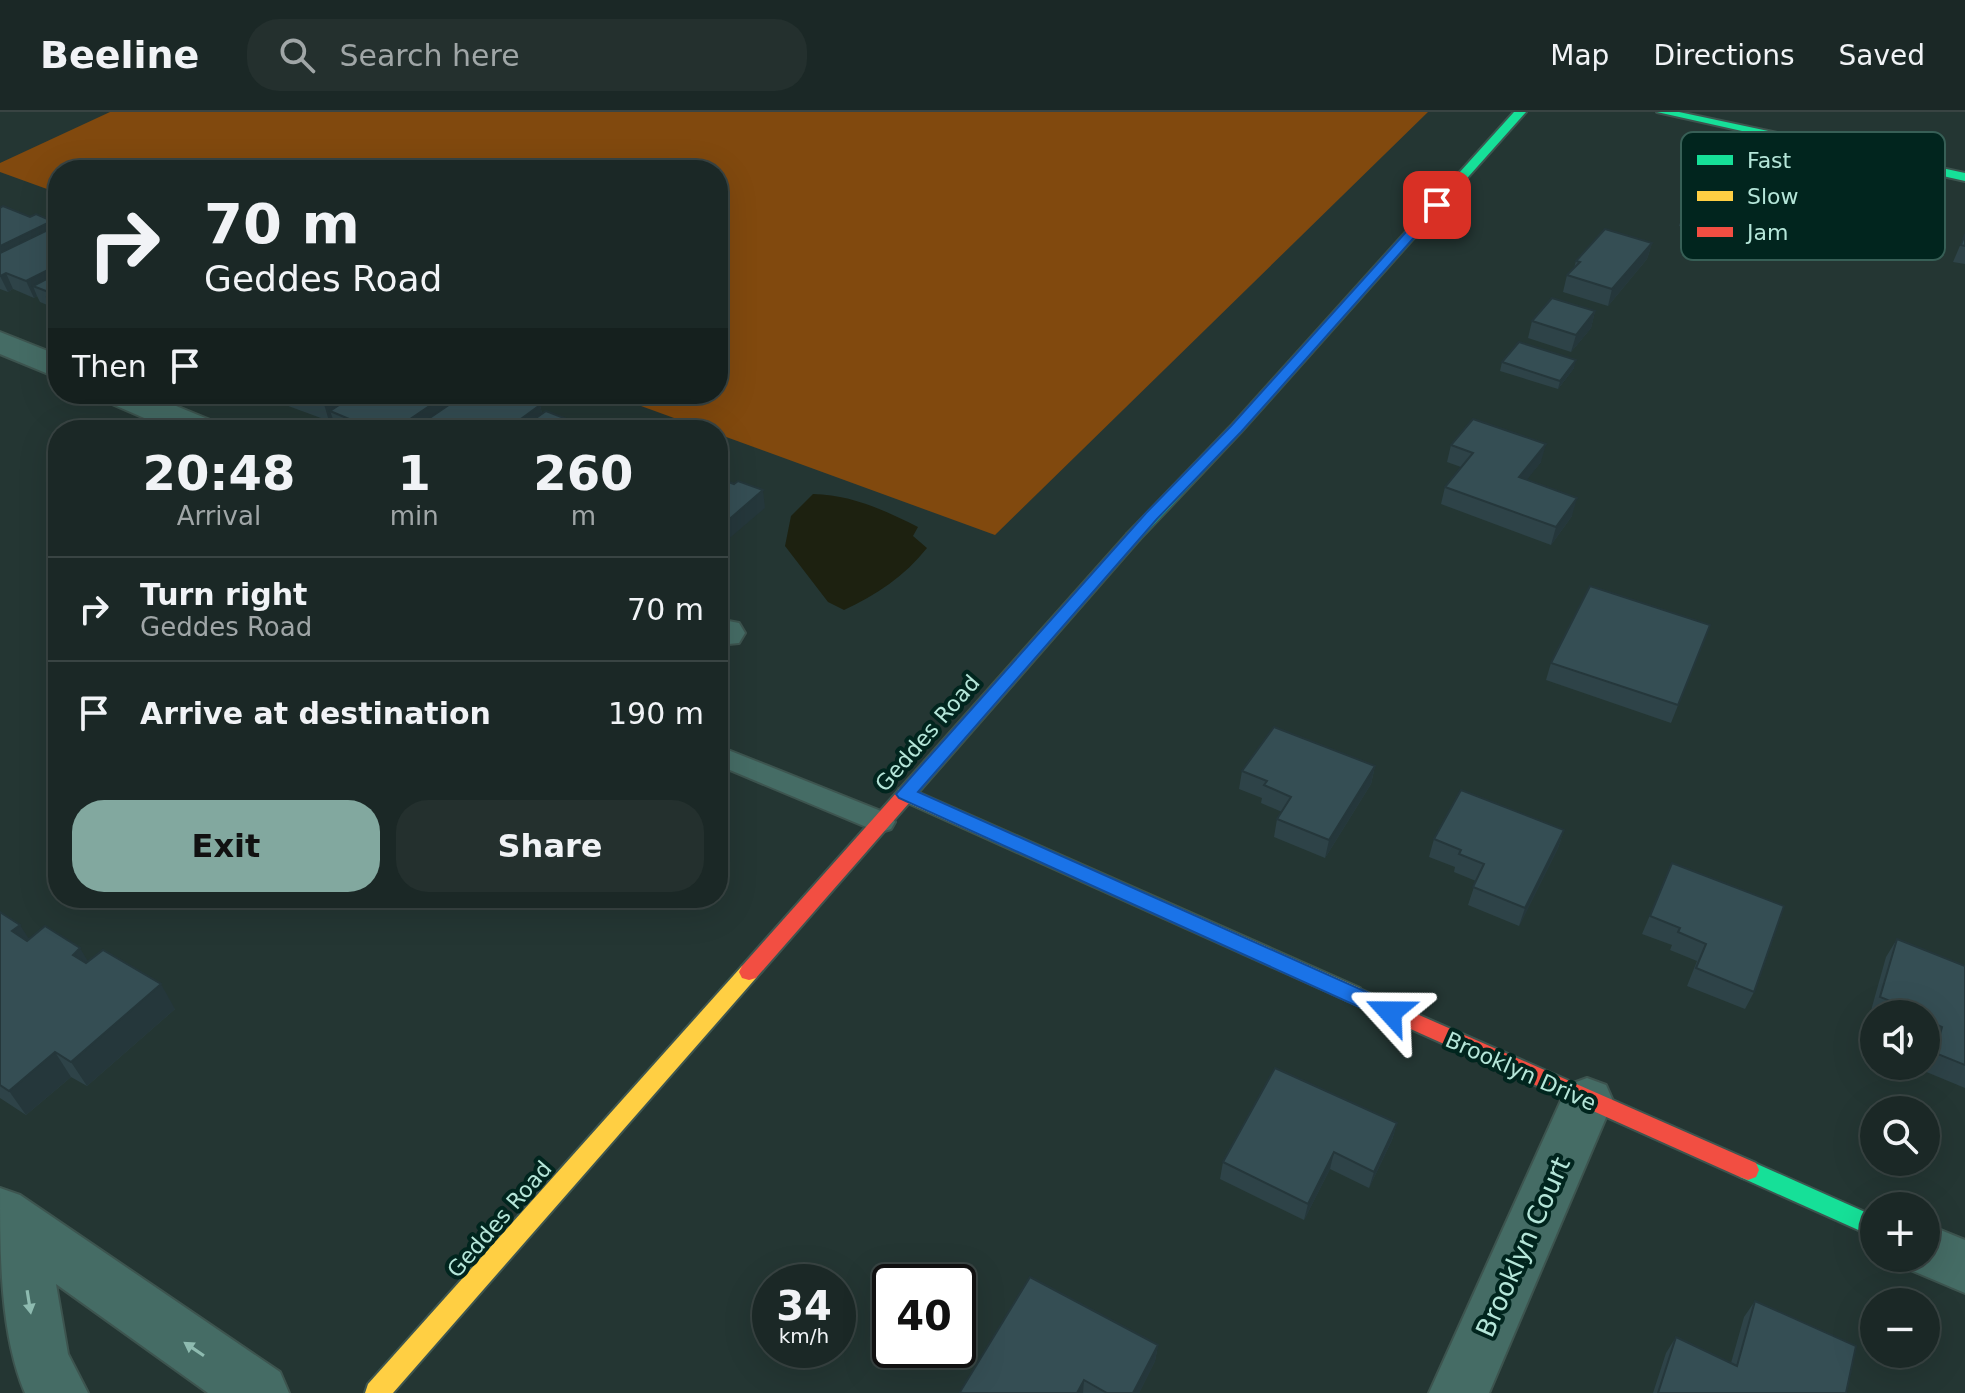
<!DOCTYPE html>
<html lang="en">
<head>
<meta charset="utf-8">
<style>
	:root { --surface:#1b2826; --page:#24302e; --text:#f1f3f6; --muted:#a0a6a7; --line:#394443; --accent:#82a89f }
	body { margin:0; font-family:"DejaVu Sans",sans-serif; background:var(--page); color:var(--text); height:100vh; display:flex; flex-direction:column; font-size:30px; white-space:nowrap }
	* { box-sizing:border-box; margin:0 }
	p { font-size:26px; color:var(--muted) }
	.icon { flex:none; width:44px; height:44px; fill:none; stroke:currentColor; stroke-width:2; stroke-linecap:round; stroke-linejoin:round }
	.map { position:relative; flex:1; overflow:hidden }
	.details { position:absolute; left:48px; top:308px; width:680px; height:488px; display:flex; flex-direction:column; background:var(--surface); border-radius:32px; box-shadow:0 8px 32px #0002,0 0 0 2px var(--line) }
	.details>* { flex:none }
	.hud { position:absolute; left:48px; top:48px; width:680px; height:244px; border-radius:32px; box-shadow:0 8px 32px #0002,0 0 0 2px var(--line); background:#1b2826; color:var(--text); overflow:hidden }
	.buttons { position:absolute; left:1860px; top:888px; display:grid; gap:16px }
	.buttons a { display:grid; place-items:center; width:80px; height:80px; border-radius:50%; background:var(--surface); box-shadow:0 8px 32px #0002,0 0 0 2px var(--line); font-size:40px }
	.speed { position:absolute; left:752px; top:1152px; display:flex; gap:16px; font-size:40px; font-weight:700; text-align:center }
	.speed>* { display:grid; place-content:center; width:104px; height:104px; border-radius:50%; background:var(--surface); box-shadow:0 8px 32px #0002,0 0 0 2px var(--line); line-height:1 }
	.speed small { font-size:20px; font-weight:400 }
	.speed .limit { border:4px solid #111; border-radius:12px; background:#fff; color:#111 }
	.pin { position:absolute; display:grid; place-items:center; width:68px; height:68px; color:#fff; margin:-34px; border-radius:16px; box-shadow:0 4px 12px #0006 }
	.me { position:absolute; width:88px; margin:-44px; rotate:294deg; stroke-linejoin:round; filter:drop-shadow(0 0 6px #0008) }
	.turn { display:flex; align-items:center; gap:28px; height:168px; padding:0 24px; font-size:36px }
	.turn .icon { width:104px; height:104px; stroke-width:2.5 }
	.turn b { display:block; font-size:56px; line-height:68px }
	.then { display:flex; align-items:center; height:76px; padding:0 24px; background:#0003; gap:16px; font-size:30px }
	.eta { display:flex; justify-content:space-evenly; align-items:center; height:136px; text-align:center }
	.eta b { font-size:48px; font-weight:700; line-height:56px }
	.cta { display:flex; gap:16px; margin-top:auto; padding:16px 24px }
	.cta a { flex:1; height:92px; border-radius:32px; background:var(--accent); color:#111; font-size:32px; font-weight:700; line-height:92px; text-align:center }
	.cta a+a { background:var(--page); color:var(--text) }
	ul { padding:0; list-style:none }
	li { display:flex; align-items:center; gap:24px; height:104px; padding:0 24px; border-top:2px solid var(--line) }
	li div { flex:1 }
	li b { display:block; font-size:30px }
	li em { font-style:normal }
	header { display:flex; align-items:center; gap:48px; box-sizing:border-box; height:112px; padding:0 40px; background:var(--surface); border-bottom:2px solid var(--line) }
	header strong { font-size:38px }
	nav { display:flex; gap:44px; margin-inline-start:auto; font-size:28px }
	.search { width:560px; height:72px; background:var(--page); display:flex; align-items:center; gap:20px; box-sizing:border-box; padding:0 28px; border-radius:32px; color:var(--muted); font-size:30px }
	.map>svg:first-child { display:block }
</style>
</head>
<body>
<header>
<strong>Beeline</strong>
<div class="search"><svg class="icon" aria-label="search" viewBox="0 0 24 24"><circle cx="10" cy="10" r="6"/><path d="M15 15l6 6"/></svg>Search here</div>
<nav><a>Map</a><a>Directions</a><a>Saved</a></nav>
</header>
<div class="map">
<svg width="1965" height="1281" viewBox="0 0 1965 1281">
	<rect width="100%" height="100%" fill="#243633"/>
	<polygon fill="#81490e" points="110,0 1428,0 995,423 718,322 718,318 707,318 608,282 718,282 718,58 58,58 58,81 0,60 0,51"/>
	<path fill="#1d2110" d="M813 382C852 383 884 398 918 415L913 424 927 436C905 464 876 483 844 498L828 490 785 434 791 404Z"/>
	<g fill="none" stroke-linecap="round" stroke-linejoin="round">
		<defs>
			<polygon id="lane" points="718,634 891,703 895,710 891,717 881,720 871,717 718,653"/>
			<g id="street">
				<polygon points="0,220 58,243 58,266 0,242"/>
				<polygon points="100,282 147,282 215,310 220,318 172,318 105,289"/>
				<polygon points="718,507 739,511 745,521 739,531 718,533"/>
				<polygon points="1587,966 1606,973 1613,989 1489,1281 1429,1281 1568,973"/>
				<path d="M0 1076 20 1083 280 1260 289 1281H208L56 1172 68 1242 88 1281H25C0 1222 0 1142 0 1076Z"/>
				<polygon points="1926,1112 1965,1128 1965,1181 1906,1156 1901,1146 1926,1146"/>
			</g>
			<g id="fast">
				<polygon points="1514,0 1526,0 1241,320 1139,428 1127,428 1125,425 1127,422 1231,314"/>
				<polygon points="1657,0 1679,0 1965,61 1965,69"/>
				<polygon points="1748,1048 1874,1104 1874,1125 1740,1065 1737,1058 1740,1051"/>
			</g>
			<g id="slow">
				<polygon points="906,675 1360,876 1363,882 1360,888 1353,890 1346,888 899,687 897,682 899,677"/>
				<polygon points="749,852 756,854 759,860 756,866 393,1281 365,1281 368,1272 742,854"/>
			</g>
			<g id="jam">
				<polygon points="1133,420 1141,425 1139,428 756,866 749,868 742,866 739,860 742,854 1127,422"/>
				<polygon points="1353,874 1756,1051 1759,1058 1756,1065 1748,1068 1740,1065 1346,888 1343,882 1346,876"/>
			</g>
		</defs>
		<use href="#lane" stroke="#3d544f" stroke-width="4"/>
		<use href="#street" stroke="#3d544f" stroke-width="4"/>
		<use href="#fast" stroke="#3d544f" stroke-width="4"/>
		<use href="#slow" stroke="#3d544f" stroke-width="4"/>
		<use href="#jam" stroke="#3d544f" stroke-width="4"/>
		<use href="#lane" fill="#456c65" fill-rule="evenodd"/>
		<use href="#street" fill="#456c65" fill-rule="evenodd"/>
		<use href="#fast" fill="#16e098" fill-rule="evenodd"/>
		<use href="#slow" fill="#ffcf43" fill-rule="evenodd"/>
		<use href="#jam" fill="#f24e42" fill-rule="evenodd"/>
	</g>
	<g fill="#2e4348">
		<polygon points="1809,80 1798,107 1794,107 1782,135 1779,134 1777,137 1679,114 1684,98 1723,88 1725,82"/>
		<polygon points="0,96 58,114 58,203 55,202 52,195 40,190 37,184 34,186 13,177 8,180 0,177"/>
		<polygon points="1965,122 1965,152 1953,150"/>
		<polygon points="1652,131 1647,147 1608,194 1563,180 1567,163 1574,156 1576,149"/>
		<polygon points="1595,199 1591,216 1571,240 1528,226 1532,209"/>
		<polygon points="1502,250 1574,256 1558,277 1500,259"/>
		<polygon points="270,282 498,282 514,288 540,293 542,301 569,308 570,314 582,318 340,318 335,316 333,307 329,309 272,288"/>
		<polygon points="1451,333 1541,350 1526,368 1572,404 1551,433 1441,392 1445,375 1461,355 1447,350"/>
		<polygon points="1710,513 1671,611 1546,568 1551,551"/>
		<polygon points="1375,654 1371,672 1325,746 1274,725 1277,707 1282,700 1261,691 1262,686 1239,677 1242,659"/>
		<polygon points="1564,718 1558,736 1519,814 1468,793 1476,769 1454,760 1455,755 1429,745 1434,727"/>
		<polygon points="1672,751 1754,880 1745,897 1687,874 1697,849 1670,838 1672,833 1642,822"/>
		<polygon points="0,800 29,827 89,850 175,897 87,974 71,965 26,1003 0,986"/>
		<polygon points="1897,827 1965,854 1965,976 1924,959 1925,954 1926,954 1931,932 1926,930 1926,902 1874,902 1874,904 1870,902 1886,845"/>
		<polygon points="1397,1011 1392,1028 1369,1076 1330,1057 1304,1108 1220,1067 1223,1050"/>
		<polygon points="1755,1189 1846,1281 1653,1281 1666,1241 1676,1225 1731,1251 1744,1205"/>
		<polygon points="1158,1233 1155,1249 1139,1281 960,1281"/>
	</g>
	<g fill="#25373b">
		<polygon points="52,109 58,122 0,154 0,134"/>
		<polygon points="1652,131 1647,147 1608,194 1612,177"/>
		<polygon points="58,153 58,173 33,174 37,184 34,186 26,169"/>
		<polygon points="6,161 13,177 8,180 0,164"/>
		<polygon points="1595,199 1591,216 1571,240 1576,223"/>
		<polygon points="1576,248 1574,256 1558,277 1560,269"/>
		<polygon points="340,282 372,282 330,299 333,307 329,309 324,292"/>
		<polygon points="447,282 471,282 424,318 394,318"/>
		<polygon points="540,293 544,310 534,318 506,318"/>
		<polygon points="367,308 370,318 363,318 361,312"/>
		<polygon points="1546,332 1541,350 1515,383 1519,365"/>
		<polygon points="763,378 765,396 718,436 718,417"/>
		<polygon points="1577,386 1572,404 1551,433 1556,415"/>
		<polygon points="1375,654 1371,672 1325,746 1329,728"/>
		<polygon points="1564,718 1558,736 1519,814 1525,796"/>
		<polygon points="20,813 36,838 12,819"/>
		<polygon points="80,836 95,861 73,843"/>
		<polygon points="161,872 175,897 87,974 71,950"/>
		<polygon points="55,940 71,965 26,1003 9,979"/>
		<polygon points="1397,1011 1392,1028 1369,1076 1374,1060"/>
		<polygon points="1334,1040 1330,1057 1304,1108 1308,1092"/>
		<polygon points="1158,1233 1155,1249 1139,1281 1133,1281"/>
		<polygon points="1084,1268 1083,1281 1077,1281"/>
	</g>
	<g fill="#354e54" stroke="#25373b" stroke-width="2">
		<polygon points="3,94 30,105 36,102 52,109 0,134 0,96"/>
		<polygon points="56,114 58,114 58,153 26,169 6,161 0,164 0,141"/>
		<polygon points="1605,117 1652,131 1612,177 1567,163 1580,150 1576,149"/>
		<polygon points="1965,122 1965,134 1961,133"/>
		<polygon points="58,161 58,189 48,185 54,182 33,174"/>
		<polygon points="1552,186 1595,199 1576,223 1532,209"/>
		<polygon points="1519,230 1576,248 1560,269 1502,250"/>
		<polygon points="296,282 340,282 324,292"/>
		<polygon points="356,282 447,282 394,318 390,318 367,308 361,312 330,299"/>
		<polygon points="465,282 498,282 514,288 518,285 540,293 506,318 412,318"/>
		<polygon points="546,299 569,308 564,311 582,318 519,318"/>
		<polygon points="1473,307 1546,332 1519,365 1577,386 1556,415 1445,375 1473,341 1451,333"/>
		<polygon points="718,366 734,372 738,369 763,378 718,417"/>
		<polygon points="1590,474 1710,513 1678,593 1551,551"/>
		<polygon points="1274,615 1375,654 1329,728 1277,707 1291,685 1264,673 1267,669 1242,659"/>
		<polygon points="1461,678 1564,718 1525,796 1473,775 1484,752 1459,742 1461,738 1434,727"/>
		<polygon points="1672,751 1784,794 1754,880 1696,856 1706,832 1678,820 1680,816 1650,804"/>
		<polygon points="0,800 20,813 12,819 27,829 45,814 80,836 73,843 86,851 103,838 161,872 71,950 55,940 9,979 0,973"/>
		<polygon points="1897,827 1965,854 1965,953 1935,941 1942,915 1926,908 1926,902 1912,902 1913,898 1880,885"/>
		<polygon points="1275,956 1397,1011 1374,1060 1334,1040 1308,1092 1223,1050"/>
		<polygon points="1030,1165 1158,1233 1133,1281 1107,1281 1084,1268 1077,1281 962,1281 960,1280"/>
		<polygon points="1755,1189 1856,1234 1846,1281 1658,1281 1676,1225 1737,1254"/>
	</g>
	<defs><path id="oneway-solid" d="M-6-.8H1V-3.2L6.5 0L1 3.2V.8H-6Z" transform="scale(2)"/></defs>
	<g fill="#8ebbb0">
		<use href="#oneway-solid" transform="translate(29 1190) rotate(81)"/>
		<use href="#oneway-solid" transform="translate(194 1237) rotate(-146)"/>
	</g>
	<polygon fill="#1a73e8" stroke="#114b97" stroke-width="2" points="1433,90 1443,93 1241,320 1157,407 918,680 1398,894 1401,900 1398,906 1390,909 899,686 896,682 1146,401 1231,314"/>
	<g text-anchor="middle" stroke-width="8" stroke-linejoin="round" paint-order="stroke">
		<g font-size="22" fill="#b5e6d9" stroke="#01251e">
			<text transform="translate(927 621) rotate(-49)" y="8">Geddes Road</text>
			<text transform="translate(1521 959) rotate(24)" y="8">Brooklyn Drive</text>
			<text transform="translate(499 1107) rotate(-49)" y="8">Geddes Road</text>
		</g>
		<g font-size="26" fill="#b5e6d9" stroke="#01251e">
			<text transform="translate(1523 1135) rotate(-66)" y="9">Brooklyn Court</text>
		</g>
	</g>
	<rect x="1681" y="20" width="264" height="128" rx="12" fill="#01251e" stroke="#375f56" stroke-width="2"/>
	<rect x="1697" y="43" width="36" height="10" fill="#16e098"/>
	<rect x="1697" y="79" width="36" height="10" fill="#ffcf43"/>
	<rect x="1697" y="115" width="36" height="10" fill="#f24e42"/>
	<g font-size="22" fill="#b5e6d9">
		<text x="1747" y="56">Fast</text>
		<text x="1747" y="92">Slow</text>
		<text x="1747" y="128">Jam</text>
	</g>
</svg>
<div class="buttons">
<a><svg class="icon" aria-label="sound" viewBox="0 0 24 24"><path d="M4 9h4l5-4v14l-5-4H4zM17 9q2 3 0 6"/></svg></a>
<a><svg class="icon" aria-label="search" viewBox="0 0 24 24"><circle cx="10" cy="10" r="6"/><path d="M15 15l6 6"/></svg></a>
<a>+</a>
<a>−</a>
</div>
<div class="speed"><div>34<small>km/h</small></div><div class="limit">40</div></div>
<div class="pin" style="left:1437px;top:93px;background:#d93025"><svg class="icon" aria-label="arrive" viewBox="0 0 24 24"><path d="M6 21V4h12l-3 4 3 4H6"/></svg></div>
<svg class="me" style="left:1390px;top:900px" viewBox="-20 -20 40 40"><path d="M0-17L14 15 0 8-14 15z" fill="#1a73e8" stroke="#fff" stroke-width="4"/></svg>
<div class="hud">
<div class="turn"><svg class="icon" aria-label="right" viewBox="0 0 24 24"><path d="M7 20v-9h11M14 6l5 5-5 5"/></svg><div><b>70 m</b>Geddes Road</div></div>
<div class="then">Then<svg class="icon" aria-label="arrive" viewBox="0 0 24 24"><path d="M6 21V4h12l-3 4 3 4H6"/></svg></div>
</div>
<section class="details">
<div class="eta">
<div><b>20:48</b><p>Arrival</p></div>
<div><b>1</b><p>min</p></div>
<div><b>260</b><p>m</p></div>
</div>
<ul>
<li><svg class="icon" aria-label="right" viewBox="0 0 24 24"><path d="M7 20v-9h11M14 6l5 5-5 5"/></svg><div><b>Turn right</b><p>Geddes Road</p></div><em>70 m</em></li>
<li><svg class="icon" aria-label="arrive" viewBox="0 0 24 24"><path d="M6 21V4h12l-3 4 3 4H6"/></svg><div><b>Arrive at destination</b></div><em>190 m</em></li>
</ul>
<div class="cta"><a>Exit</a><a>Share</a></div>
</section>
</div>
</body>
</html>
